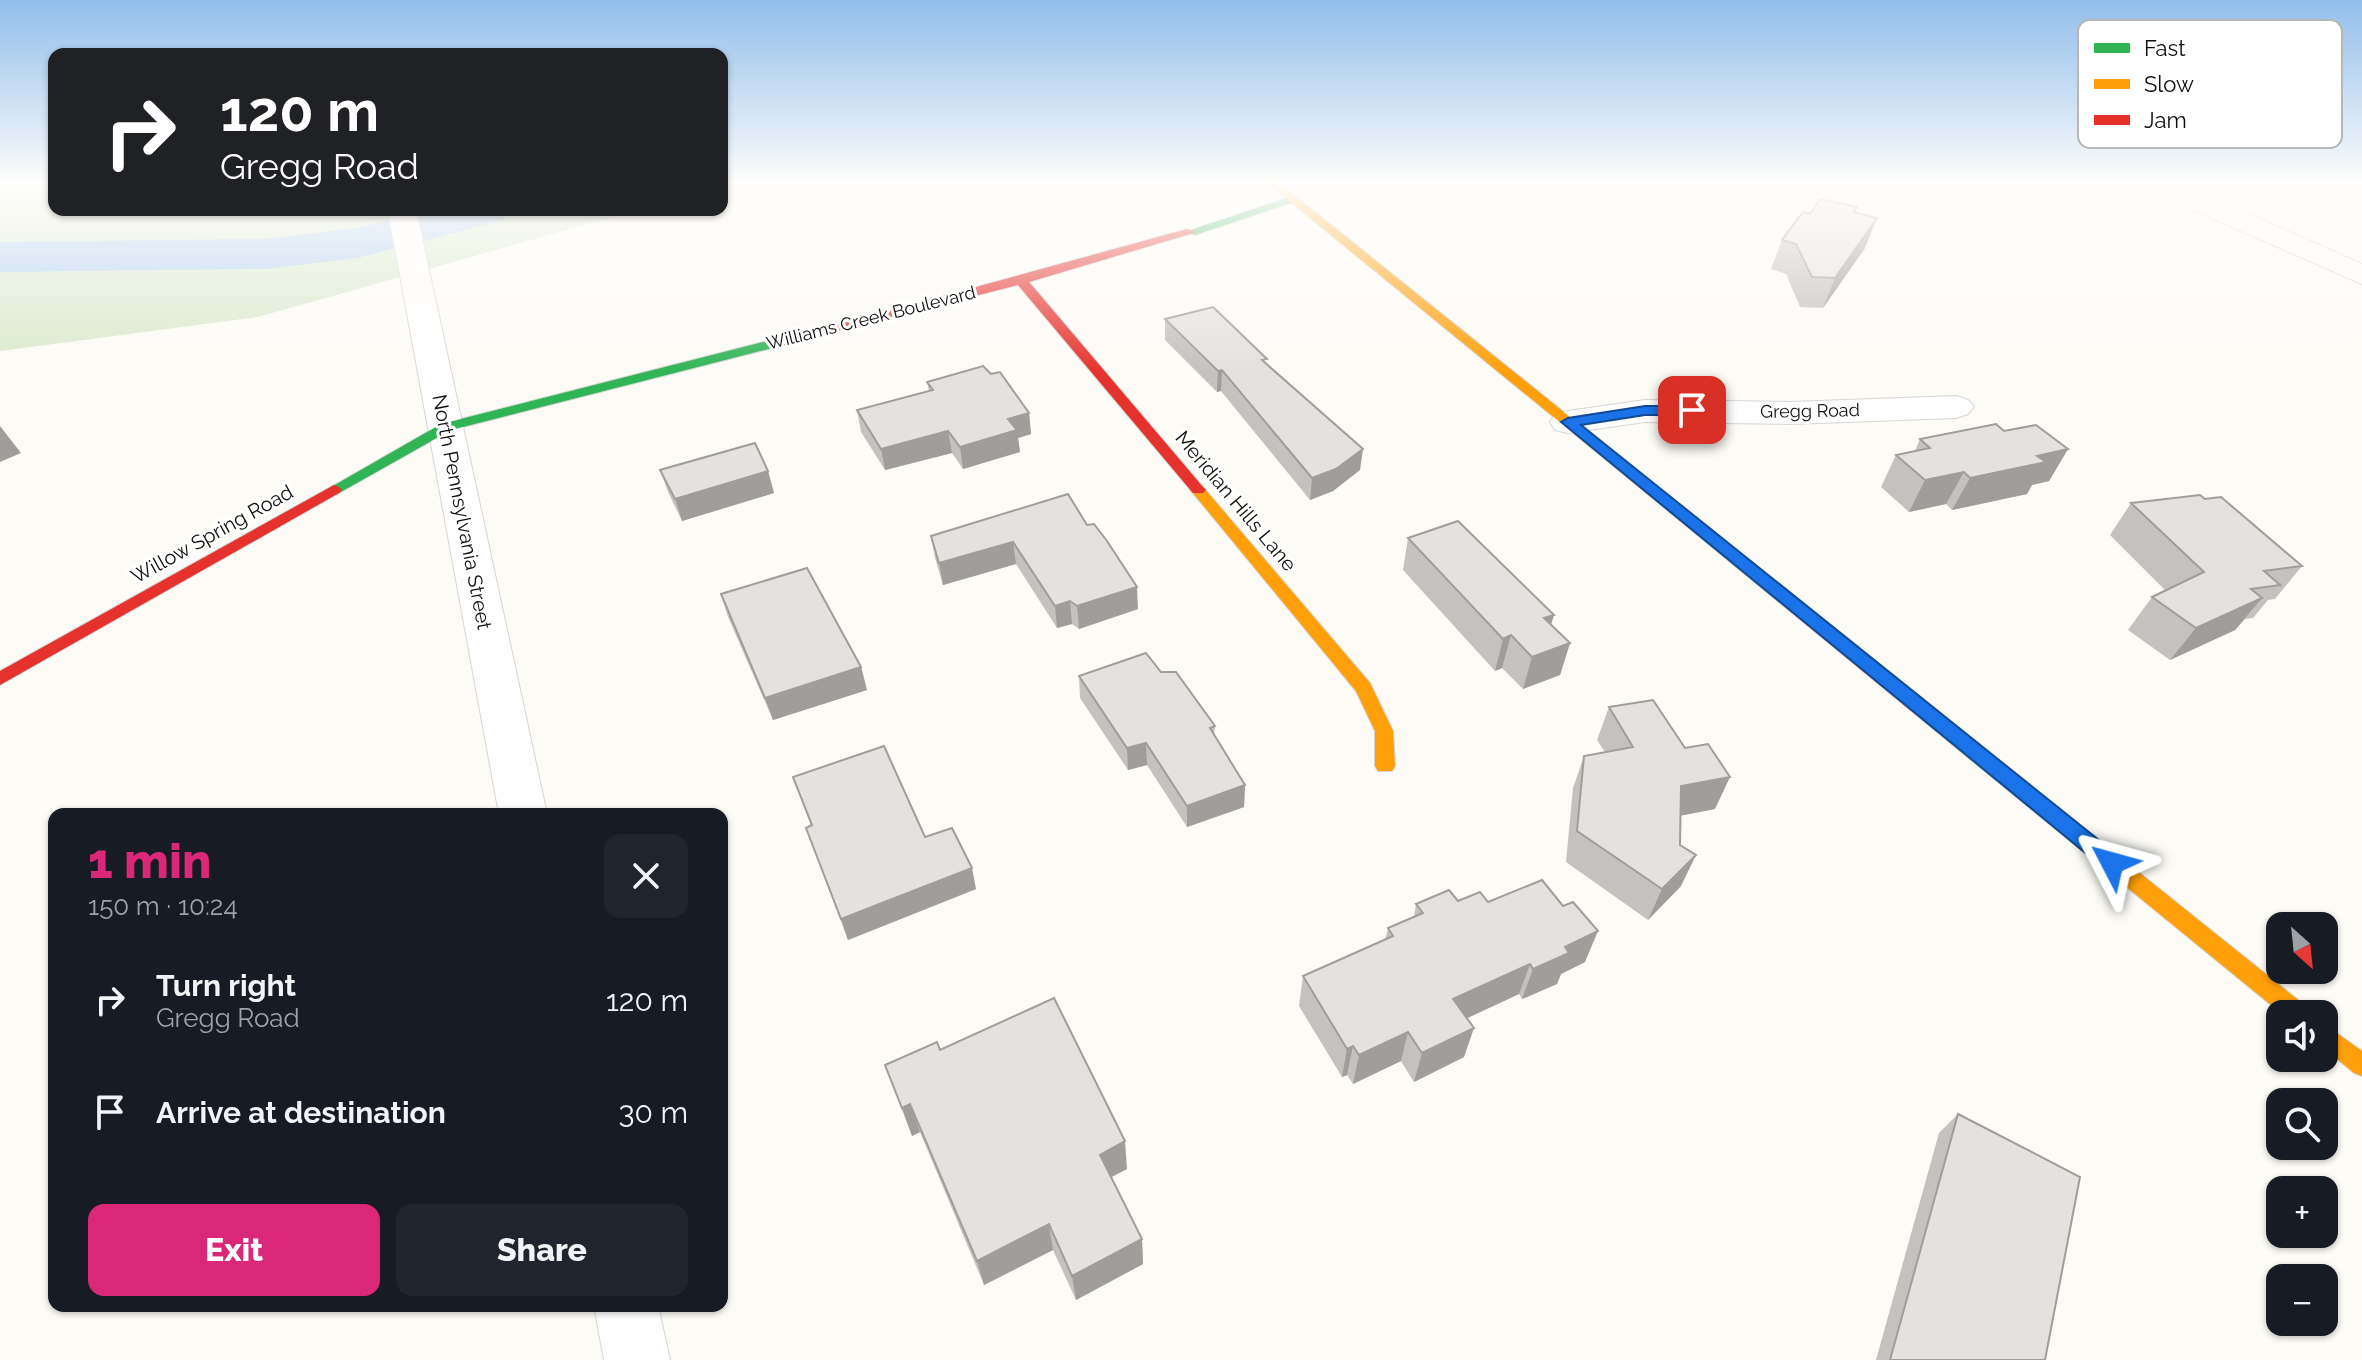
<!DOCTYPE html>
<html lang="en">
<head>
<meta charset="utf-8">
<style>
	:root { --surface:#171b24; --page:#20242c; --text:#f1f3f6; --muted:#9ea1a6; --accent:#db2777 }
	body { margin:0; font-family:Raleway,sans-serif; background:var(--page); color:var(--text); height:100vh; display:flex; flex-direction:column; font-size:30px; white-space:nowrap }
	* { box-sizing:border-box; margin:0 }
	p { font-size:26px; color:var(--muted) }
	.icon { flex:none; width:44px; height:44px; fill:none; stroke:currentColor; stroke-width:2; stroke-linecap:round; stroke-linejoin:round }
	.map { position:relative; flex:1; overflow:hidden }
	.side { position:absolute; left:48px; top:808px; width:680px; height:504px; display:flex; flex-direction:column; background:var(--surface); border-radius:16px; box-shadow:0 2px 6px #0004 }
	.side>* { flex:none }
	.guide { position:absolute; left:48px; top:48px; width:680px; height:168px; border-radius:16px; box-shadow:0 2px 6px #0004; background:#202124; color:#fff; overflow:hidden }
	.needle { width:52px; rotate:153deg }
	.controls { position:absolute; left:2266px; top:912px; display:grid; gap:16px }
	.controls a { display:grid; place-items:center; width:72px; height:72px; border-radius:16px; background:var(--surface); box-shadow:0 2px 6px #0004; font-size:40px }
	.pin { position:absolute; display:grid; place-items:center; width:68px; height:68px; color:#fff; margin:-34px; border-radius:16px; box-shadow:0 4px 12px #0006 }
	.me { position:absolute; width:88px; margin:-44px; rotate:309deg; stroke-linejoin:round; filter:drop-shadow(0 0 6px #0008) }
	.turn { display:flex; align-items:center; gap:28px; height:168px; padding:0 40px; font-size:36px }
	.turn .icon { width:104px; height:104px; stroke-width:2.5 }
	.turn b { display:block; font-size:56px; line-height:68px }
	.round { display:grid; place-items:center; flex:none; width:84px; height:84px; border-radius:16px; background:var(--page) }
	.headline { display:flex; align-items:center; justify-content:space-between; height:136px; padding:0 40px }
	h1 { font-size:48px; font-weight:800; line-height:60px; color:var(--accent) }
	.action { display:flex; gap:16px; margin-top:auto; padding:16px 40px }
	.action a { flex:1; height:92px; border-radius:16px; background:var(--accent); color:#fff; font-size:32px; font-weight:800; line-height:92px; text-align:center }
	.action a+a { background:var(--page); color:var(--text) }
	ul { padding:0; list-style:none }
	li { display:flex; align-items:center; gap:24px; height:112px; padding:0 40px }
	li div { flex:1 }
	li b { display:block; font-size:30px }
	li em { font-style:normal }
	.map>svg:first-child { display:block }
</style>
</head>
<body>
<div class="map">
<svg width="2362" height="1360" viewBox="0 0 2362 1360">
	<rect width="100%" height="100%" fill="#fcfbf6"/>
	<polygon fill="#dae9ce" points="0,182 54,182 54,210 638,210 258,317 0,351"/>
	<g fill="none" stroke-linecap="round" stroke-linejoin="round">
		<polygon fill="#b0ceef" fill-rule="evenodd" points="430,210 509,210 503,220 357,258 265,269 0,272 0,242 265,239 357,228"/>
		<defs>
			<g id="street">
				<polygon points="2139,182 2177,182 2362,264 2362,284 2143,188"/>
				<polygon points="388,210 416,210 547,814 499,814"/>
				<polygon points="1956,396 1968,400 1974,407 1968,414 1956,418 1791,424 1645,422 1568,433 1555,430 1550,422 1555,414 1568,411 1645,400 1791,402"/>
				<polygon points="594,1306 658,1306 670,1360 604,1360"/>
			</g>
			<g id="fast">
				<polygon points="1293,196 1297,197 1297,201 1195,235 1185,232"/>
				<polygon points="830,325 835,326 835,332 451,430 339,493 334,495 326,490 441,424"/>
			</g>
			<g id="slow">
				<polygon points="1266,182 1278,182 1637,471 1637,477 1627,477"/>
				<polygon points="1198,485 1203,487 1370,683 1393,731 1395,766 1392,771 1378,771 1375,766 1375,731 1356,691 1193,493 1190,490"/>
				<polygon points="1944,720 1951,722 2307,1007 2310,1014 2282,1014 1937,732 1935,727 1937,722"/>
				<polygon points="2324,1024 2362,1051 2362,1076 2354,1073 2324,1048"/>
			</g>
			<g id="jam">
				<polygon points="1187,229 1197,232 1029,282 1203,487 1206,490 1203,493 1193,493 1018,285 830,333 823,329"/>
				<polygon points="1632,469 1637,471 1951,722 1953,727 1951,732 1937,732 1627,477 1627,471"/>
				<polygon points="334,485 339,487 342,490 339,493 0,685 0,671"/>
			</g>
		</defs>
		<use href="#street" stroke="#d7d6d2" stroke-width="2"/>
		<use href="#fast" stroke="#d7d6d2" stroke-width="2"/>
		<use href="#slow" stroke="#d7d6d2" stroke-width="2"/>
		<use href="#jam" stroke="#d7d6d2" stroke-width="2"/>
		<use href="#street" fill="#fffefe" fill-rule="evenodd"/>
		<use href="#fast" fill="#30b455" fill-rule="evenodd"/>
		<use href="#slow" fill="#ff9f0a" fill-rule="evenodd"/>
		<use href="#jam" fill="#e5322d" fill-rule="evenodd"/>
	</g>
	<g fill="#c3c2bf">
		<polygon points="1855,212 1865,248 1823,308 1800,307 1786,274 1771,269 1782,240 1810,214"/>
		<polygon points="1165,319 1266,364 1360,470 1333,491 1310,500 1221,391 1217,392 1165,340"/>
		<polygon points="927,382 1029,413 1031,434 1018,438 1020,452 963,469 952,453 885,470 861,432 857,410 929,391"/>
		<polygon points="2004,431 2068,449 2049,481 2032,485 2027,494 1952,510 1946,504 1909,512 1881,487 1896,455 1915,451 1920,439"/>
		<polygon points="660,470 768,471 774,493 682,521 668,492"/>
		<polygon points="1068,494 1138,609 1079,629 1072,624 1057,628 1016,564 943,585 935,558 931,536"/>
		<polygon points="2131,503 2302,566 2275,599 2268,600 2253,618 2245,619 2235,630 2170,660 2128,630 2152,597 2165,590 2110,535"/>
		<polygon points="1408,538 1554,615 1551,624 1570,643 1560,675 1523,689 1502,668 1495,671 1403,570"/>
		<polygon points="721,594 861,667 867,690 773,720 728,617"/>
		<polygon points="1079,676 1215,726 1214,735 1245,785 1244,807 1187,827 1147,765 1128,770 1080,698"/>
		<polygon points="1609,707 1715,809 1680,816 1681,886 1648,920 1566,862 1573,788 1584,756 1605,752 1597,740"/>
		<polygon points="793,777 925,837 976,889 848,940 806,828 811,826"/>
		<polygon points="1458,901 1488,902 1585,962 1561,974 1557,984 1522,999 1519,994 1467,1018 1464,1057 1414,1082 1401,1061 1353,1084 1347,1075 1342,1077 1299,1006 1303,976 1385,940 1388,928 1414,917 1416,904"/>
		<polygon points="940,1050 1127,1169 1111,1177 1142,1239 1143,1264 1076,1300 1053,1250 984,1285 920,1132 912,1136 885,1065"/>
		<polygon points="1958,1114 2045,1360 1876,1360 1939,1133"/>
	</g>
	<g fill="#9f9e9b">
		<polygon points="1877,218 1865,248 1823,308 1835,278"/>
		<polygon points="1222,370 1221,391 1217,392 1218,371"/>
		<polygon points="1029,413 1031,434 1018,438 1020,452 963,469 960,447 1008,419"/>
		<polygon points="0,426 21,453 0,462"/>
		<polygon points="948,431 952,453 885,470 881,449"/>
		<polygon points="1363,449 1360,470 1333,491 1310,500 1312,478"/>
		<polygon points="2068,449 2049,481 2032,485 2027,494 1952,510 1970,478 2037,456"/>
		<polygon points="768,471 774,493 682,521 675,499"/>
		<polygon points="1964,472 1946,504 1909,512 1925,480"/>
		<polygon points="1013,542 1016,564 943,585 939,563"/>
		<polygon points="1137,587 1138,609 1079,629 1077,606"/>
		<polygon points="2262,598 2235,630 2170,660 2196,628"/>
		<polygon points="1070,601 1072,624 1057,628 1055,606"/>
		<polygon points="1554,615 1544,647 1544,618"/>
		<polygon points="1511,635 1502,668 1495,671 1503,639"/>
		<polygon points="1570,643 1560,675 1523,689 1532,657"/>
		<polygon points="861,667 867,690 773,720 765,698"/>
		<polygon points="1146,743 1147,765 1128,770 1127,748"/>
		<polygon points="1730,777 1715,809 1667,818 1681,786"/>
		<polygon points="1245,785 1244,807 1187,827 1187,806"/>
		<polygon points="1696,855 1681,886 1648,920 1662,889"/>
		<polygon points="972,868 976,889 848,940 841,919"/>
		<polygon points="1598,931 1585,962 1561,974 1557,984 1522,999 1533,969 1565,947"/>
		<polygon points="1530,964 1519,994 1444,1029 1453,999"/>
		<polygon points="1474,1028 1464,1057 1414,1082 1422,1053"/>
		<polygon points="1408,1032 1401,1061 1353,1084 1359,1055"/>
		<polygon points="1353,1046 1347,1075 1342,1077 1347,1049"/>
		<polygon points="910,1104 920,1132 912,1136 902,1108"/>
		<polygon points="1125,1141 1127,1169 1102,1182 1100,1155"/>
		<polygon points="1049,1224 1053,1250 984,1285 977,1261"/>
		<polygon points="1142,1239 1143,1264 1076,1300 1072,1276"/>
	</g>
	<g fill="#e3e2de" stroke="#9f9e9b" stroke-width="2">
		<polygon points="1820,199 1857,207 1854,212 1877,218 1835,278 1812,277 1796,244 1782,240 1803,212 1810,214"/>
		<polygon points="1213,307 1267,359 1262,360 1363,449 1336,469 1312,478 1222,370 1218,371 1165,319"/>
		<polygon points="983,366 991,374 1000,372 1029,413 1008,419 1017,430 960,447 948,431 881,449 857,410 933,390 927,382"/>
		<polygon points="1996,424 2004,431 2036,425 2068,449 2037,456 2046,462 1970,478 1964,472 1925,480 1896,455 1930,448 1920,439"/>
		<polygon points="755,443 768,471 675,499 660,470"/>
		<polygon points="1068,494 1087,525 1094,524 1107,541 1137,587 1077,606 1070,601 1055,606 1013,542 939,563 931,536"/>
		<polygon points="2200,495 2205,499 2221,497 2302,566 2264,571 2280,585 2251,589 2262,598 2196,628 2152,597 2204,572 2131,503"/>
		<polygon points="1458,521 1554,615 1544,618 1570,643 1532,657 1511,635 1503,639 1408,538"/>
		<polygon points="807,568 861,667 765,698 721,594"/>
		<polygon points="1146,653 1161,672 1176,672 1215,726 1210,728 1245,785 1187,806 1146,743 1127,748 1079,676"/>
		<polygon points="1653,700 1685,748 1708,744 1730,777 1681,786 1680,845 1696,855 1662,889 1577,831 1584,756 1633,747 1609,707"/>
		<polygon points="884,746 925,837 952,828 972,868 841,919 806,828 812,825 793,777"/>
		<polygon points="1542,880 1563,906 1573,902 1598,931 1565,947 1569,953 1533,969 1530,964 1453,999 1474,1028 1422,1053 1408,1032 1359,1055 1353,1046 1347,1049 1303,976 1393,936 1388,928 1423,913 1416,904 1449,890 1458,901 1480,892 1488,902"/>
		<polygon points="1054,998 1125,1141 1100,1155 1142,1239 1072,1276 1049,1224 977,1261 910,1104 902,1108 885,1065 937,1042 940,1050"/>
		<polygon points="1958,1114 2080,1177 2045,1360 1890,1360"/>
	</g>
	<linearGradient id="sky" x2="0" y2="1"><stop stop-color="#91beeb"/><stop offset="0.49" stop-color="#fefdfb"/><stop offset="1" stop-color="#fefdfb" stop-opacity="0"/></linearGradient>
	<rect width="2362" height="373" fill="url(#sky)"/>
	<polygon fill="#1a73e8" stroke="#114b97" stroke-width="2" points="1645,406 1692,406 1699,410 1692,415 1645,415 1581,425 2120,857 2123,863 2120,869 2112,871 2105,869 1561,422 1568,418"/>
	<g text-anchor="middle" stroke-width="6" stroke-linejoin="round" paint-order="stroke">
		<g font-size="18" fill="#100e0b" stroke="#fff">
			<text transform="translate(871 318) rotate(-14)" y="6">Williams Creek Boulevard</text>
			<text transform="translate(1810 411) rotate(-1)" y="6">Gregg Road</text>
		</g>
		<g font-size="20" fill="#100e0b" stroke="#fff">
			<text transform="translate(1236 501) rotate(50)" y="7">Meridian Hills Lane</text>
			<text transform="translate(462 512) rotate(79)" y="7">North Pennsylvania Street</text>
			<text transform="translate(212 534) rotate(-29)" y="7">Willow Spring Road</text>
		</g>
	</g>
	<rect x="2078" y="20" width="264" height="128" rx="12" fill="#fff" stroke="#b7b7b6" stroke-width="2"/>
	<rect x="2094" y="43" width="36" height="10" fill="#30b455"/>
	<rect x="2094" y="79" width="36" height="10" fill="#ff9f0a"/>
	<rect x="2094" y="115" width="36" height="10" fill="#e5322d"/>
	<g font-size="22" fill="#100e0b">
		<text x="2144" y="56">Fast</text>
		<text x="2144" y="92">Slow</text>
		<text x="2144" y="128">Jam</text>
	</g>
</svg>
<div class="controls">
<a><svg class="needle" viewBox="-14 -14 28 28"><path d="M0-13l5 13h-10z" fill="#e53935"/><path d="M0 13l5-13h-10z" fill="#9ea1a6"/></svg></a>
<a><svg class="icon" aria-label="sound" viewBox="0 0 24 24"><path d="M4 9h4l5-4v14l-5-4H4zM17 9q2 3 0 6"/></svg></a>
<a><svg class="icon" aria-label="search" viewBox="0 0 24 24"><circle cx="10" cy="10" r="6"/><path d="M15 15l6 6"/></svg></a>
<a>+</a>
<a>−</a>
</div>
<div class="pin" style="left:1692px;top:410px;background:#d93025"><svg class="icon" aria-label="arrive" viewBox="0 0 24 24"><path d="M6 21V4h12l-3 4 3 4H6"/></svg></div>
<svg class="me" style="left:2112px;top:863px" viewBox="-20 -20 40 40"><path d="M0-17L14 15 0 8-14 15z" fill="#1a73e8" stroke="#fff" stroke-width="4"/></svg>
<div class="guide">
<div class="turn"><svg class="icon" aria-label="right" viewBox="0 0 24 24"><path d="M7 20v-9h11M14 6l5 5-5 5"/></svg><div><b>120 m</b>Gregg Road</div></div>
</div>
<section class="side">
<div class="headline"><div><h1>1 min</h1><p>150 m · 10:24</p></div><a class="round"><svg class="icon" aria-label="close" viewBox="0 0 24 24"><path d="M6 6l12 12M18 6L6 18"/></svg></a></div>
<ul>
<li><svg class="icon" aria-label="right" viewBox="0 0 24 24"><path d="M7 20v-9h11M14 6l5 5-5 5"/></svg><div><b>Turn right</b><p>Gregg Road</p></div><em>120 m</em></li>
<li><svg class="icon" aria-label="arrive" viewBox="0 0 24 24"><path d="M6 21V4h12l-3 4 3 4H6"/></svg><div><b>Arrive at destination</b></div><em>30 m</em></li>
</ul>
<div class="action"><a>Exit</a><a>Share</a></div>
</section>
</div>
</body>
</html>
